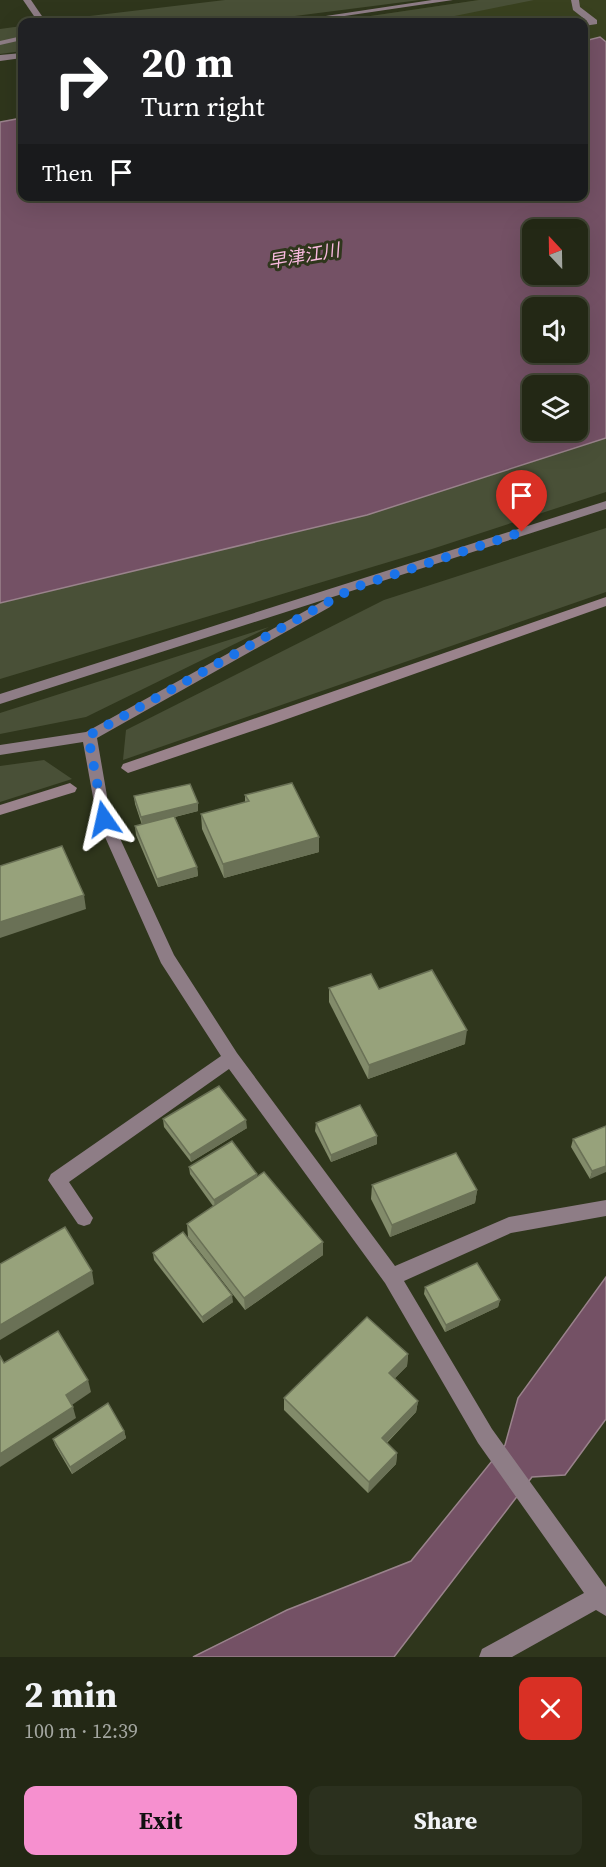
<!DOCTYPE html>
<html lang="en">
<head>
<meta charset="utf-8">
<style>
	:root { --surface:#232815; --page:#2b301e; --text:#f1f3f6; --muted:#a3a6a0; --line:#404434; --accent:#f690cf }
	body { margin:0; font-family:"Source Serif 4","Noto Sans JP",serif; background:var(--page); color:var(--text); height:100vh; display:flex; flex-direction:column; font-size:22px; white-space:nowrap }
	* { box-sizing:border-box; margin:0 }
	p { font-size:20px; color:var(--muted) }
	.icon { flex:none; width:33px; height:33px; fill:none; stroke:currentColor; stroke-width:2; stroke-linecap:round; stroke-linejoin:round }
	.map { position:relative; height:1657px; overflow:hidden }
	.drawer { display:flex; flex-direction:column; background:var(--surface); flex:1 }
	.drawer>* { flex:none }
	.top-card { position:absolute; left:18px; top:18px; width:570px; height:183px; border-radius:12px; box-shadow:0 6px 24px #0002,0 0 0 2px var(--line); background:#202124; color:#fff; overflow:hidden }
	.needle { width:39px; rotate:338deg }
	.tools { position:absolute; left:522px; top:219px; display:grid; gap:12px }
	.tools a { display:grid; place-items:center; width:66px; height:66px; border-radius:12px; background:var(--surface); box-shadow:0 6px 24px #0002,0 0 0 2px var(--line); font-size:30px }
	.pin { position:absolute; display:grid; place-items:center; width:51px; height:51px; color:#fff; margin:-62px -26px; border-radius:50% 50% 50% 0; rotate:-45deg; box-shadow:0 0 6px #0007 }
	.pin .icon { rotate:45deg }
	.me { position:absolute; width:66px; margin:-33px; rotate:349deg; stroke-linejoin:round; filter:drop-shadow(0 0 4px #0008) }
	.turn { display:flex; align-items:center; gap:21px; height:126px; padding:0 24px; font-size:27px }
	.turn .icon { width:78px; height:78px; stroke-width:2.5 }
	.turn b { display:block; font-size:42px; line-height:51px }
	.then { display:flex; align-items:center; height:57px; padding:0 24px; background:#0003; gap:12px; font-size:22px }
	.round { display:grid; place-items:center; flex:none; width:63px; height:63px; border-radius:12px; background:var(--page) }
	.headline { display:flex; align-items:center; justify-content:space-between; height:102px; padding:0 24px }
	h1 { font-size:36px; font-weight:700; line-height:45px }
	.primary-button { display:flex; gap:12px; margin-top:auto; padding:12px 24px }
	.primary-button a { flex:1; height:69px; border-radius:12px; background:var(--accent); color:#111; font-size:24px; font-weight:700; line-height:69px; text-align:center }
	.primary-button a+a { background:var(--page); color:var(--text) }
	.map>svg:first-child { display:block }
</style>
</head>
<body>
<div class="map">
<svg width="606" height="1657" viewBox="0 0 606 1657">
	<rect width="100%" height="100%" fill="#2f361c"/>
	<polygon fill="#39411f" points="479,0 606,0 606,166 584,169 584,22 330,22"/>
	<g fill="#495037">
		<polygon points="225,0 420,0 249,22 39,22"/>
		<polygon points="479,0 534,0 425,22 330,22"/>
		<polygon points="22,26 22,51 0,54 0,29"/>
		<polygon points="606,421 606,492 432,549 0,679 0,583 356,502"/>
		<polygon points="606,528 606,592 123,760 126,730 384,600"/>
		<polygon points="269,627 86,717 0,734 0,713"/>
		<polygon points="44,760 72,779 0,802 0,766"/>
	</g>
	<g fill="#745165" stroke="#9a838c" stroke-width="1.5" fill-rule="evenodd">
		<path d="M600 37 606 42V438L367 515 0 603V122L22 118V196H584V41ZM532 230H578V274H532ZM532 308H578V352H532ZM532 386H578V430H532Z"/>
		<polygon points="606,1277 606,1419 565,1475 532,1477 394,1657 193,1657 287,1610 411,1561 505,1445 518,1398"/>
	</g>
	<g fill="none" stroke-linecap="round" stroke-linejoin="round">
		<g fill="#9a838c" fill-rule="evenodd">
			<polygon points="606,597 606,606 276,723 128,773 121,768 123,764"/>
			<polygon points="70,783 77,788 75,792 0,815 0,805"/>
		</g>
		<g fill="#8e7d86" fill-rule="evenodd">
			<polygon points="23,0 31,0 46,22 38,22"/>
			<polygon points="432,0 453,0 304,22 286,22"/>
			<polygon points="571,0 579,0 580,7 597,20 597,24 584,26 584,22 581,22 587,21 573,10"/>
			<polygon points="22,36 22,40 0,45 0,41"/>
			<polygon points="22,53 22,58 0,61 0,55"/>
			<polygon points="606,501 606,509 0,704 0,694"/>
			<polygon points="325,600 330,601 332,604 330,607 97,738 111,819 174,955 237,1053 395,1266 509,1217 606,1200 606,1216 511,1233 404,1281 492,1429 606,1587 606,1616 596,1610 512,1657 479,1657 482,1649 584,1593 478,1443 385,1283 229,1069 69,1182 93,1218 90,1224 84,1226 78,1224 48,1180 51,1174 221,1056 161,963 97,819 83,742 0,755 0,745 86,732"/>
		</g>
	</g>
	<g fill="#828b6a">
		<polygon points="245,795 319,852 224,878 202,829 201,814 245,802"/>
		<polygon points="134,796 198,803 198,811 175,817 197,867 198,876 158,887 136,835 135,826 142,825 135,804"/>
		<polygon points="329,988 379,989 465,1044 368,1079 329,1002"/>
		<polygon points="163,1119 247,1128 191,1162 164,1127"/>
		<polygon points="316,1123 377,1144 331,1162 315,1131"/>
		<polygon points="606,1126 590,1179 571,1147 573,1139"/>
		<polygon points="189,1167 257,1177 323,1255 245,1310 188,1237 187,1224 213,1206 190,1174"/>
		<polygon points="372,1185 477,1190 475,1203 390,1237 371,1199"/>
		<polygon points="153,1253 233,1302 203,1323 154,1260"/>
		<polygon points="425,1287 500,1300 498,1307 445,1332 424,1294"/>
		<polygon points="408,1354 407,1366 394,1379 418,1401 416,1412 387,1443 397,1453 396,1464 368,1493 284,1410 284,1398"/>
		<polygon points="124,1431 126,1438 72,1474 55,1445 53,1439"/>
	</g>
	<g fill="#6a7156">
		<polygon points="198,803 198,811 142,825 141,817"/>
		<polygon points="319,837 319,852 224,878 223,864"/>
		<polygon points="197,867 198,876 158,887 157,879"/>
		<polygon points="84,895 86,909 0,938 0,922"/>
		<polygon points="467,1030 465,1044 368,1079 369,1065"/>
		<polygon points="246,1120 247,1128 191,1162 190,1155"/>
		<polygon points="377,1136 377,1144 331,1162 331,1155"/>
		<polygon points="606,1166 606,1172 590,1179 592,1171"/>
		<polygon points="257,1174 257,1182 215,1208 214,1200"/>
		<polygon points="477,1190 475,1203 390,1237 392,1225"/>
		<polygon points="323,1242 323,1255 245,1310 244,1298"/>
		<polygon points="92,1271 94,1284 0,1340 0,1325"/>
		<polygon points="232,1295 233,1302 203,1323 202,1317"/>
		<polygon points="500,1300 498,1307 445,1332 446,1325"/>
		<polygon points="408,1354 407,1366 388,1385 389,1373"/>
		<polygon points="88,1380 91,1392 69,1407 66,1395"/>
		<polygon points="418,1401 416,1412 380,1449 382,1438"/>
		<polygon points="73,1407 76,1418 0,1467 0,1454"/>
		<polygon points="124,1431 126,1438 72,1474 70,1467"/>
		<polygon points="397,1453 396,1464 368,1493 369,1482"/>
	</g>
	<g fill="#97a27b" stroke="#6a7156" stroke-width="1.5">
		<polygon points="292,783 319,837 223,864 201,814 249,801 245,795"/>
		<polygon points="190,784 198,803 141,817 134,796"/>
		<polygon points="174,816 197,867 157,879 135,826"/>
		<polygon points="62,846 84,895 0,922 0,866"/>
		<polygon points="432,970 467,1030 369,1065 329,988 371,974 379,989"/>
		<polygon points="219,1086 246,1120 190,1155 163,1119"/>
		<polygon points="360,1105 377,1136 331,1155 316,1123"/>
		<polygon points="606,1126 606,1166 592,1171 573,1139"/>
		<polygon points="232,1141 257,1174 214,1200 189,1167"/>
		<polygon points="456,1153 477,1190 392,1225 372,1185"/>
		<polygon points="264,1172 323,1242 244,1298 187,1224"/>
		<polygon points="65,1227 92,1271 0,1325 0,1264"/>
		<polygon points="183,1232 232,1295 202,1317 153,1253"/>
		<polygon points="477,1263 500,1300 446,1325 425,1287"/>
		<polygon points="367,1317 408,1354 389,1373 418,1401 382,1438 397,1453 369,1482 284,1398"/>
		<polygon points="58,1331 88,1380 66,1395 73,1407 0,1454 0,1356 4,1363"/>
		<polygon points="108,1403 124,1431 70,1467 53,1439"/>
	</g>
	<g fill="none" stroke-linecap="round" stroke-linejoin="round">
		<polyline stroke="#1a73e8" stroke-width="10" stroke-dasharray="0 18" points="104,819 88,736 353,588 522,532"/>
	</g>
	<g text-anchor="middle" stroke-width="6" stroke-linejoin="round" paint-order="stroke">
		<g font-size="18" font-style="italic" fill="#f9badf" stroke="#2f361c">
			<text transform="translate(304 256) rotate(-10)" y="6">早津江川</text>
		</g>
	</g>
</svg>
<div class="tools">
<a><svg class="needle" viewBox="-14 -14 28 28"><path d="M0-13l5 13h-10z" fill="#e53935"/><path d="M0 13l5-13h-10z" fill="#a3a6a0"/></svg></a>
<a><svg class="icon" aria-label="sound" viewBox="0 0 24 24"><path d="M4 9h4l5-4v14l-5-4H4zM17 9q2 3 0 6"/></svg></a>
<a><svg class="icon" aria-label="layers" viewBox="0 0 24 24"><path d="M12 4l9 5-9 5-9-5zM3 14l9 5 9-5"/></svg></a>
</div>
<div class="pin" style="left:522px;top:532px;background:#d93025"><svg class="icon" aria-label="arrive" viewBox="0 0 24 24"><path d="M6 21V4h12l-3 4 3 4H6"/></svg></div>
<svg class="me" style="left:104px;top:819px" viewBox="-20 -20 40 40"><path d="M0-17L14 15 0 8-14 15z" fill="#1a73e8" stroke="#fff" stroke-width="4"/></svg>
<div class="top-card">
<div class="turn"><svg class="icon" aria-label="right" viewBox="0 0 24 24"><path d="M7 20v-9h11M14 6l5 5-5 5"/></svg><div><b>20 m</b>Turn right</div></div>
<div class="then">Then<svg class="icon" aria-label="arrive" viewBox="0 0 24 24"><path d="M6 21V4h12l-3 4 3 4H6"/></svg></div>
</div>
</div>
<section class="drawer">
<div class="headline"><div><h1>2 min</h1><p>100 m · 12:39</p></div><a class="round" style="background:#d93025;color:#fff"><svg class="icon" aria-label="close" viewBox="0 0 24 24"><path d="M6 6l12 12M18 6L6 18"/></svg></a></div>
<div class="primary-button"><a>Exit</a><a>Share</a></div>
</section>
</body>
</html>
